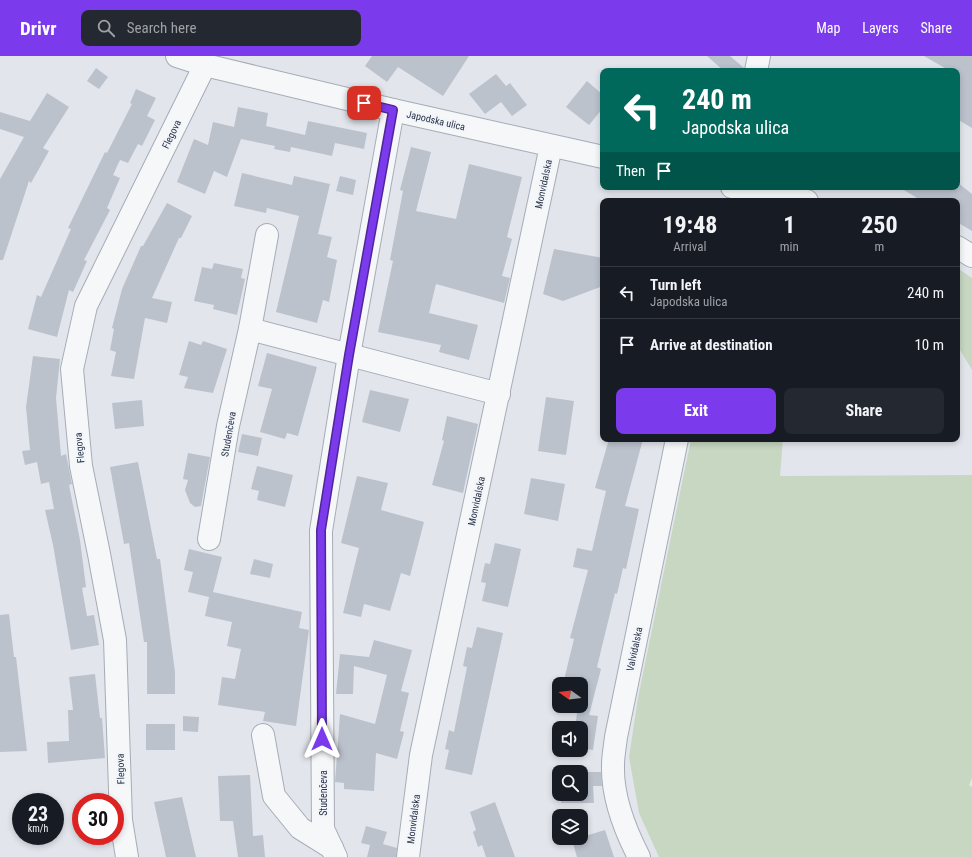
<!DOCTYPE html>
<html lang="en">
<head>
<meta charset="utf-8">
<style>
	:root { --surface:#171b24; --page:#242831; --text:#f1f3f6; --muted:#9ea1a6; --line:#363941; --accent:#7c3aed }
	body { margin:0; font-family:"Roboto Condensed",sans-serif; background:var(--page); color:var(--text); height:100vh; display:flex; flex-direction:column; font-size:15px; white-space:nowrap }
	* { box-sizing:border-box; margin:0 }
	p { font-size:13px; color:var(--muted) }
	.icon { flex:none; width:22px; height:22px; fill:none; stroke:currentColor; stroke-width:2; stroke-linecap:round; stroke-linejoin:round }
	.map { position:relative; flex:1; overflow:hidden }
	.side { position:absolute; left:600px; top:142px; width:360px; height:244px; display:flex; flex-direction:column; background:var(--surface); border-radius:8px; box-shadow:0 2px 6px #0003 }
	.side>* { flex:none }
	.top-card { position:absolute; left:600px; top:12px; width:360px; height:122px; border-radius:8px; box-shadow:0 2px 6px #0003; background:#00695c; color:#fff; overflow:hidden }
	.needle { width:26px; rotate:285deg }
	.buttons { position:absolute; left:552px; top:621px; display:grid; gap:8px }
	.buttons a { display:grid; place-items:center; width:36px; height:36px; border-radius:8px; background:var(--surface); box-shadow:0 2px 6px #0003; font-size:20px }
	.speed { position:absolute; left:12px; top:737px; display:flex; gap:8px; font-size:20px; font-weight:700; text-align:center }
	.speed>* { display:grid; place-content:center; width:52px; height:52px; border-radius:50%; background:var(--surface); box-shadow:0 2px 6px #0003; line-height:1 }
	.speed small { font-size:10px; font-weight:400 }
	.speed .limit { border:6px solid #d22; background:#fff; color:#111 }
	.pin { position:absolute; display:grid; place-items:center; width:34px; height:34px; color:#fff; margin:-17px; border-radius:8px; box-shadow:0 2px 6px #0006 }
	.me { position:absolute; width:44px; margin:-22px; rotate:0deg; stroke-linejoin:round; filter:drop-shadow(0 0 3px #0008) }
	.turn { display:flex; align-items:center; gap:14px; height:84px; padding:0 16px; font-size:18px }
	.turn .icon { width:52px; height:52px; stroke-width:2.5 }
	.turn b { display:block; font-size:28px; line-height:34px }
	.then { display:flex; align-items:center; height:38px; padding:0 16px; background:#0003; gap:8px; font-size:15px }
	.eta { display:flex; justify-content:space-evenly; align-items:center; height:68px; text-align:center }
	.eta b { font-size:24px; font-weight:700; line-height:28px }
	.primary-button { display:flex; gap:8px; margin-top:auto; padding:8px 16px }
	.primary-button a { flex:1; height:46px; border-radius:8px; background:var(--accent); color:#fff; font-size:16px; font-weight:700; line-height:46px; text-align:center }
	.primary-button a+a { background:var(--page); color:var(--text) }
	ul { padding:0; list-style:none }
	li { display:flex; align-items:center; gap:12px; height:52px; padding:0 16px; border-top:1px solid var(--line) }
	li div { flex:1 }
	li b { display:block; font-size:15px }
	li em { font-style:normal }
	header { display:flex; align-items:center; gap:24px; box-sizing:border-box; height:56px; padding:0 20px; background:var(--accent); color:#fff }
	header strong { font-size:19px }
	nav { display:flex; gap:22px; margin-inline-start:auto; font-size:14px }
	.search { width:280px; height:36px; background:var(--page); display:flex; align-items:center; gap:10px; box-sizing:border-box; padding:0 14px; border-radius:8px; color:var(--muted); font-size:15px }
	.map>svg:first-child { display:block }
</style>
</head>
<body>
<header>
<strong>Drivr</strong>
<div class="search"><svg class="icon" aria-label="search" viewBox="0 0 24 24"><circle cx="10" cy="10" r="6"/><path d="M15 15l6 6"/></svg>Search here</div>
<nav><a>Map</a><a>Layers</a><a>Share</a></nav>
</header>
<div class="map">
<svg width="972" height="801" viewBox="0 0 972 801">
	<rect width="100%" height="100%" fill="#e2e6ec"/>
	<g fill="#c7d7c2">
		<polygon points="957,212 972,222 972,314 957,289"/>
		<polygon points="691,383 783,383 780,420 972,419 972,722 969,729 972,731 972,801 659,801 639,757 629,701 638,642"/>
	</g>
	<g fill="#bbc2cc">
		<polygon points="372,0 469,0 443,40 398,11 387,26 365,10"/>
		<polygon points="707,0 730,0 744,12 744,15 724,15"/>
		<polygon points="924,0 972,0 972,72 957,63 957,15 950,15"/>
		<polygon points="96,12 108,21 99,33 87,25"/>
		<polygon points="496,18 506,30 510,27 527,49 512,60 501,46 485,58 469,38"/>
		<polygon points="587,25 603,39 603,52 589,69 566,51"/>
		<polygon points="136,33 156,42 147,60 155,64 142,90 138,88 128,107 120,104 113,119 120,122 107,152 110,154 84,204 87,205 73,236 69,234 57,281 28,273 37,239 41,241 71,173 68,172 105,96 107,97 132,48 130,47"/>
		<polygon points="47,37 69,51 43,92 49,95 31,127 29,125 3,204 0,204 0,123 24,81 0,73 0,56 30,65"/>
		<polygon points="238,51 268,57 266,70 305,79 308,65 367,77 364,93 335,87 332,100 291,91 290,96 274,93 275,90 241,83 227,121 214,115 205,138 177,126 194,83 208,89 213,66 234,71"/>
		<polygon points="411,91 431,96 416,155 456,163 469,108 522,121 507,181 512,183 502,220 510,222 504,247 436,228 429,257 478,269 469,304 439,296 441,289 378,276 393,205 390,204 403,135 400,134"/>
		<polygon points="242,117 292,129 294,120 330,128 318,178 332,181 327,201 337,204 329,246 323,244 317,267 276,256 299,160 267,152 266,157 234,150"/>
		<polygon points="340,120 356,124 353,139 336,135"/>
		<polygon points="957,126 972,138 972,175 957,166 957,145 922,145 899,131 957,131"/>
		<polygon points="167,147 192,160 181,182 179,182 152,242 172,246 167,267 145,262 134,323 111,320 116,296 110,294 114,273 112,272 122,233 141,190 143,190"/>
		<polygon points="554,193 603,202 603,230 563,245 543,238"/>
		<polygon points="214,207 243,213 241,222 245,223 237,259 213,253 214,249 194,245 202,211 212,213"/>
		<polygon points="189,285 201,289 203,285 227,293 213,337 184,332 188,321 179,319"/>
		<polygon points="267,297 317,311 298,380 287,377 285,383 260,376 272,333 258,330"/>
		<polygon points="33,300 60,303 56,342 61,400 66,398 72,428 69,429 80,484 86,531 82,532 87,560 94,559 99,589 71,594 53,489 45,454 54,453 49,426 41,428 37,406 25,409 22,395 30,394 26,351"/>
		<polygon points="370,334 409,343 400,376 362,366"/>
		<polygon points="546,341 574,345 566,399 538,395"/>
		<polygon points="142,344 144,370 115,373 112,347"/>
		<polygon points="447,360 478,368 463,437 432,429 444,385 442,384"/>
		<polygon points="242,378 262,382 258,400 238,396"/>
		<polygon points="609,383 643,383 625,450 639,453 626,513 623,512 617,538 615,537 597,611 601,613 589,659 598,660 593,694 581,692 581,672 575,672 577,657 581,657 581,628 563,628 574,583 570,582 588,514 573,511 577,492 592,495 606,435 595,432"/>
		<polygon points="188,397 210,401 201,450 195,451 190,447 185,434 188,424 183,423"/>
		<polygon points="138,406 157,503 160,503 175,616 175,638 147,638 147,586 144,586 129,487 124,488 110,411"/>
		<polygon points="257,410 293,419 285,451 257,444 259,435 251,433"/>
		<polygon points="357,420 388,427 381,454 424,466 410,520 401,517 390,555 364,548 361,561 343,557 359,492 341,487"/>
		<polygon points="531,422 565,428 558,465 524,458"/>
		<polygon points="495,487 521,493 508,551 482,545 486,527 481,526 485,507 490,508"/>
		<polygon points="189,493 222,501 213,536 302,556 299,572 309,574 296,670 263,665 265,656 218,649 222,621 235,623 241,593 227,590 232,566 205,560 209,541 188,536 193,516 184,514"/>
		<polygon points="254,503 273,508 270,522 250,518"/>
		<polygon points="9,558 14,601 16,601 27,695 0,696 0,559"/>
		<polygon points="477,571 503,577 472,719 445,713 449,694 445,693 449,674 454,676 467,611 463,610 467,591 472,592"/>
		<polygon points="374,584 412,594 401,635 409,637 400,675 404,676 397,703 376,697 374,735 344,733 344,727 335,726 340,658 375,668 387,619 354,610 353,638 336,638 340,598 369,601"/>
		<polygon points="95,618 100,662 102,662 105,702 48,707 47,686 69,685 68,654 73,654 69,621"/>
		<polygon points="183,660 199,661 198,676 183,675"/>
		<rect x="146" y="668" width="29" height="26"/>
		<polygon points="579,716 601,716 602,730 593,730 594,747 561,747 561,738 581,738 581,716"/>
		<polygon points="250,719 253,780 263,779 265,801 238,801 233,765 220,765 218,720"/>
		<polygon points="182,741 196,801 166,801 154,746"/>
		<polygon points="495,746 515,801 486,801 482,789 478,791 473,776 476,774 470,756"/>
		<polygon points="366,770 387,776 383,788 397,792 396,801 367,801 370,789 361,787"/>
		<polygon points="605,774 614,801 577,801 572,784"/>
	</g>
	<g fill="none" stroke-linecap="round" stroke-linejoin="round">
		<defs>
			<g id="minor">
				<polyline points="177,0 205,9 393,54 603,101"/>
				<polyline points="756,15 759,0"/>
				<polyline points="732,131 807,145"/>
				<polyline points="267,179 250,273 499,338"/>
				<polyline points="957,191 972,200"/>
				<polyline points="209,483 228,370 250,273"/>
				<polyline points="263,679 274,740 300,772 332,792"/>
				<polyline points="127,801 121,764 115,584 99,498 81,410 72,313 86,250 205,9"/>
				<polyline points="336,801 323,773 321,475 349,299 393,54"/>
				<polyline points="408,801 421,699 551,90"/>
				<path d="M639 801C625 774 612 740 613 709 613 700 615 690 616 681L677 383"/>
			</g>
		</defs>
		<use href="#minor" stroke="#a6acb7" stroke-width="24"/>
		<use href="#minor" stroke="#f5f7f9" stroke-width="22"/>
	</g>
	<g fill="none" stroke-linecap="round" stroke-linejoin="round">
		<defs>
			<polyline id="route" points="322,683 321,474 349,299 393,54 364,47"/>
		</defs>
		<use href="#route" stroke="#51269a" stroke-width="10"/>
		<use href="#route" stroke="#7c3aed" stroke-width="7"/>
	</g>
	<g text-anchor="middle" stroke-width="4" stroke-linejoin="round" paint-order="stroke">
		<g font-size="10" fill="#283246" stroke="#f2f5f9">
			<text transform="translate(436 64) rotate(13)" y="4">Japodska ulica</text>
			<text transform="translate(171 78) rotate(-64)" y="4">Flegova</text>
			<text transform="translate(543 128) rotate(-78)" y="4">Monvidalska</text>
			<text transform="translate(228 378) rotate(-80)" y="4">Studenčeva</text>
			<text transform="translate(79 392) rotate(-96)" y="4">Flegova</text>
			<text transform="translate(476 445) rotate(-78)" y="4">Monvidalska</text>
			<text transform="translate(634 593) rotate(-78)" y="4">Valvidalska</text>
			<text transform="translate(120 713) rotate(-92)" y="4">Flegova</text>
			<text transform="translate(323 737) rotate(-90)" y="4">Studenčeva</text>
			<text transform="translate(413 763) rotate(-83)" y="4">Monvidalska</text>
		</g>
	</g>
</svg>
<div class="buttons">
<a><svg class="needle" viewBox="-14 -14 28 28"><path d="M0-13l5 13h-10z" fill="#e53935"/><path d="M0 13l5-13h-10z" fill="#9ea1a6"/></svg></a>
<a><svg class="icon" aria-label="sound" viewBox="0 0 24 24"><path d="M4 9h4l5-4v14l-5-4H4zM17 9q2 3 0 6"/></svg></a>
<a><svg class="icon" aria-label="search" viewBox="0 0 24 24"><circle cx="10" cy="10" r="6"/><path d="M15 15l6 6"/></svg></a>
<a><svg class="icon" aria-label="layers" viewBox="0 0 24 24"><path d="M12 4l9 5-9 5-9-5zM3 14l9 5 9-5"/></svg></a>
</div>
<div class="speed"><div>23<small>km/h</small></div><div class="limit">30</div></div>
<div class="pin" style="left:364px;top:47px;background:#d93025"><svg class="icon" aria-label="arrive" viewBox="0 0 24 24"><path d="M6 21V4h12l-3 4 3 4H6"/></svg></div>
<svg class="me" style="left:322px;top:683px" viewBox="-20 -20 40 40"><path d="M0-17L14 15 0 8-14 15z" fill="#7c3aed" stroke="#fff" stroke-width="4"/></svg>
<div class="top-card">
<div class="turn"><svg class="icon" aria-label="left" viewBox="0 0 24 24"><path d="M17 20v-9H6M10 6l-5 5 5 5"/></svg><div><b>240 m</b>Japodska ulica</div></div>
<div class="then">Then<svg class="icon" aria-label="arrive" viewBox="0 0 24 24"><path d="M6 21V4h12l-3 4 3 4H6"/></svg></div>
</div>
<section class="side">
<div class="eta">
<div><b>19:48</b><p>Arrival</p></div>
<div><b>1</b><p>min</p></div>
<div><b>250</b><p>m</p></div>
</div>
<ul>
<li><svg class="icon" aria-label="left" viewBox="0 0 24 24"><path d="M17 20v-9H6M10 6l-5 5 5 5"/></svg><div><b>Turn left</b><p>Japodska ulica</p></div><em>240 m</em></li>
<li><svg class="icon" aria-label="arrive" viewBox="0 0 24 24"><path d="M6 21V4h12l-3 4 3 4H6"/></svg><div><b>Arrive at destination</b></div><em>10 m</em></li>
</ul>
<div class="primary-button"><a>Exit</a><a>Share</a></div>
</section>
</div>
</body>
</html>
